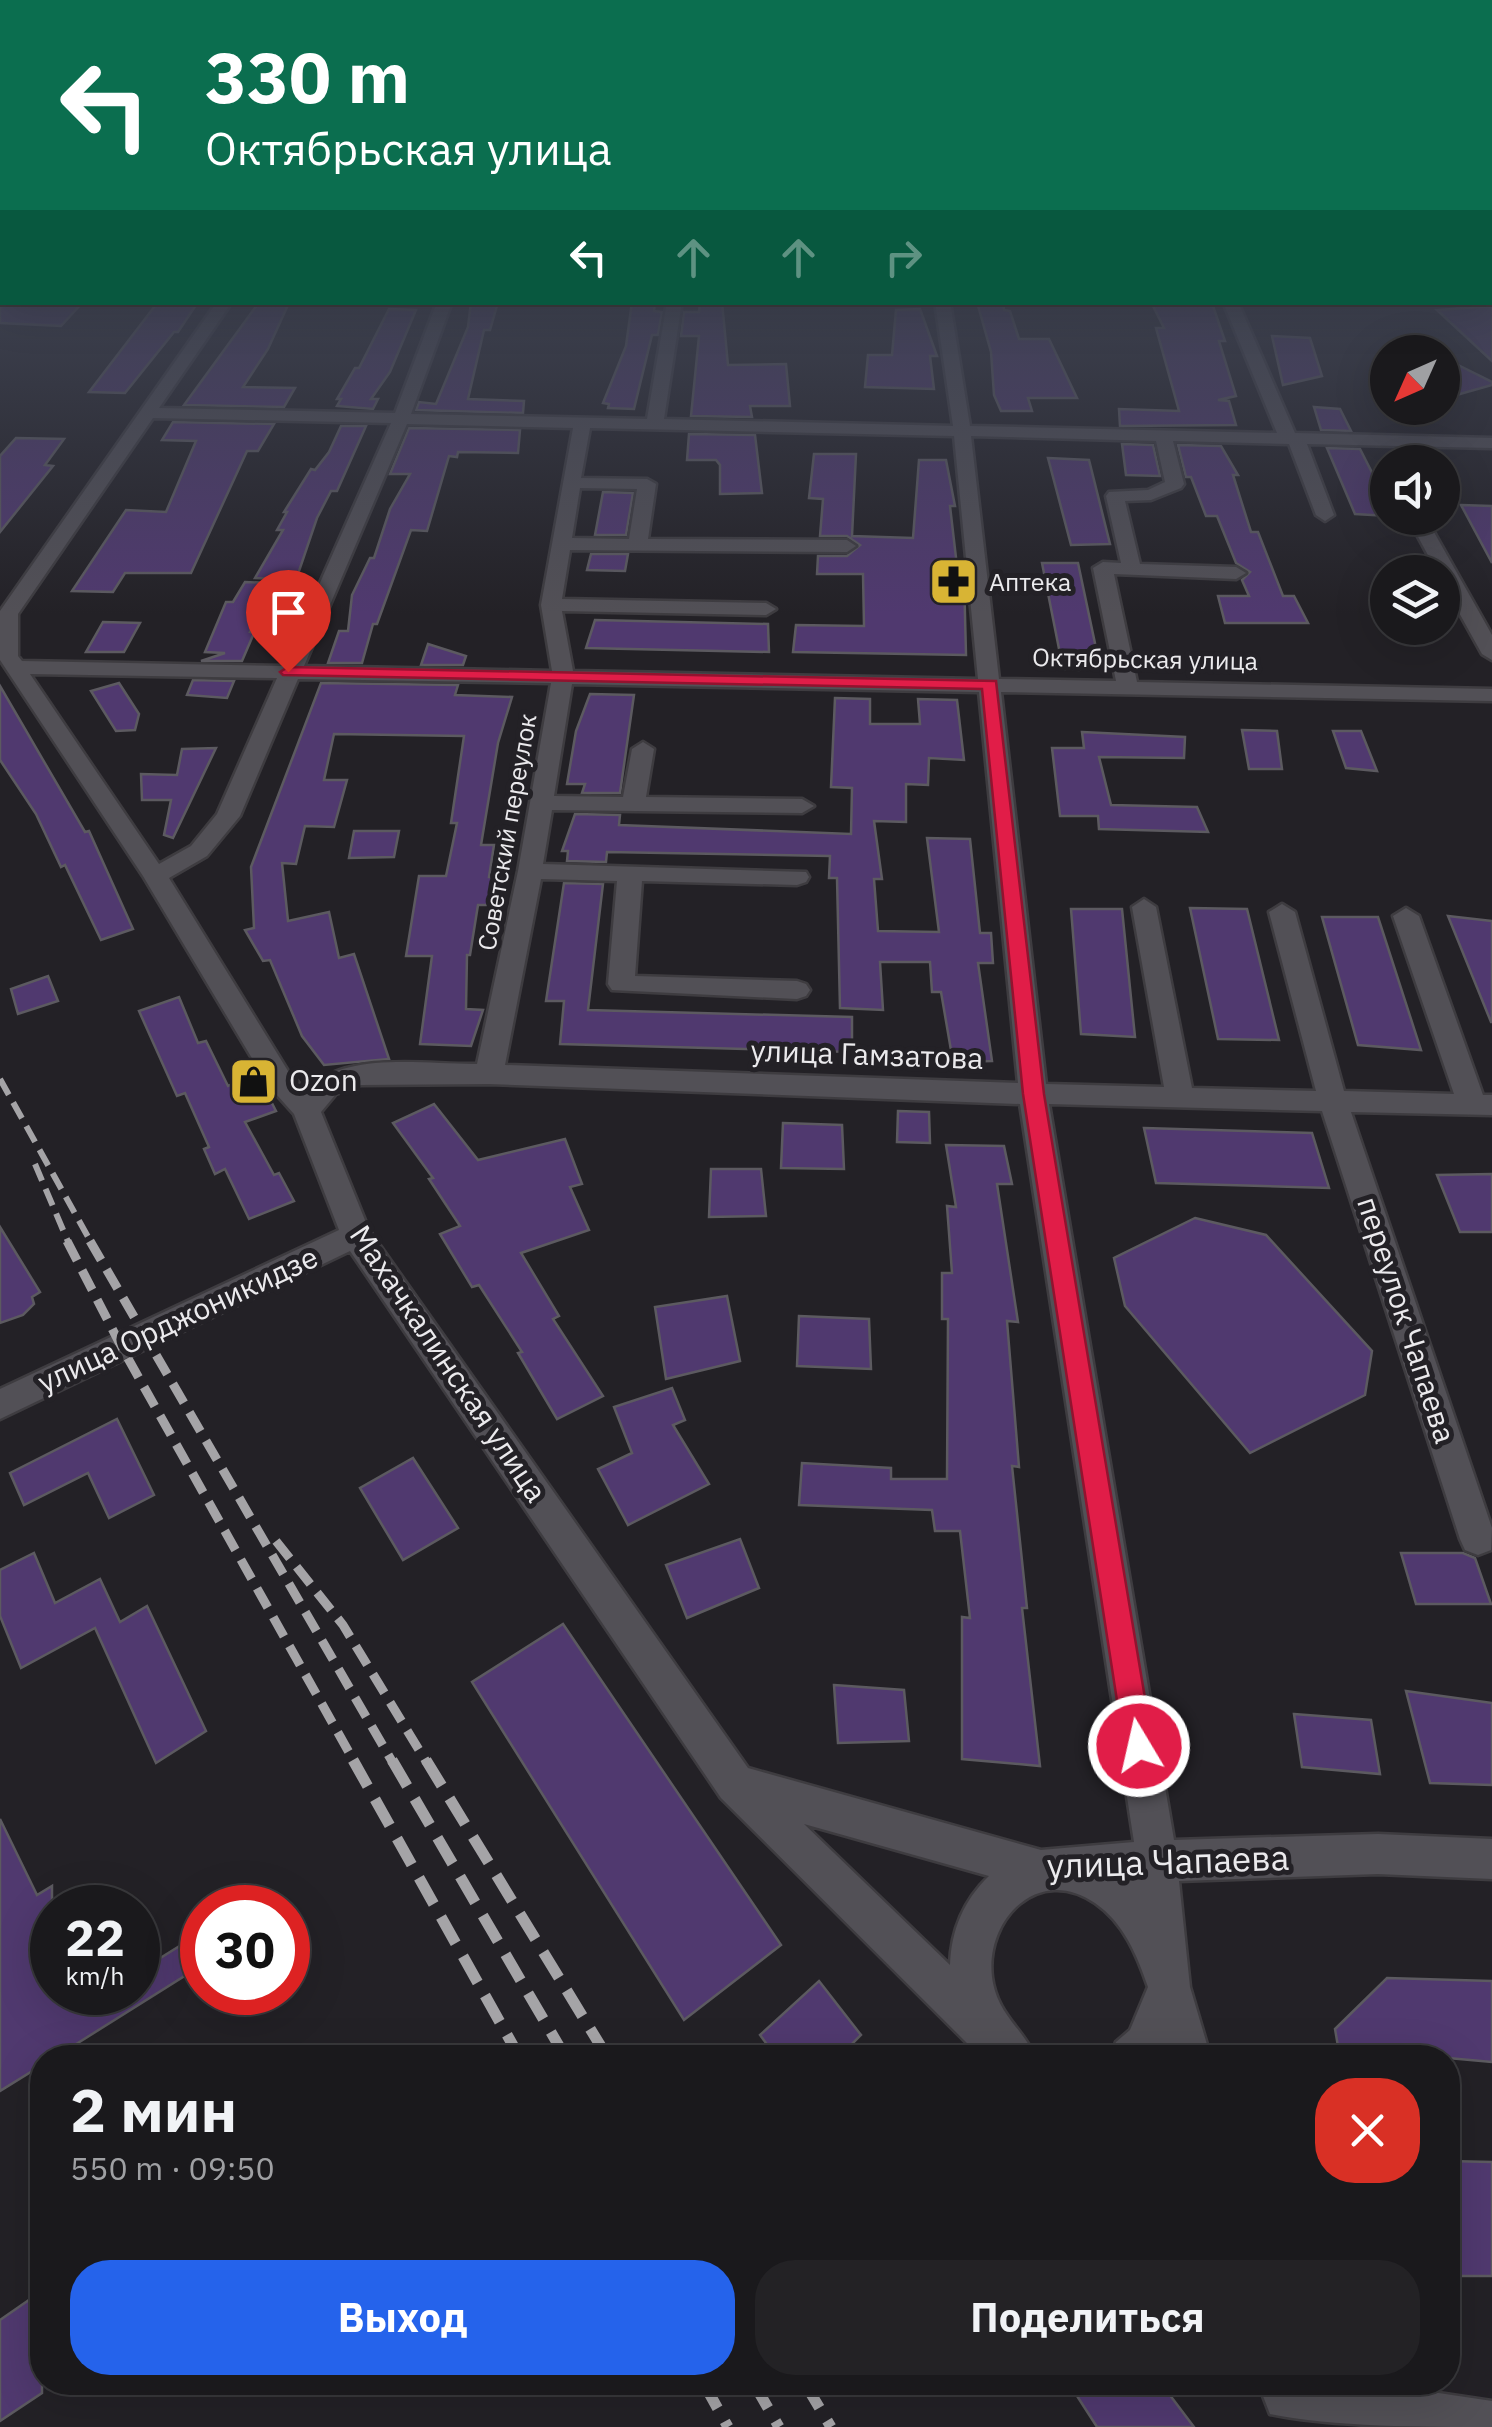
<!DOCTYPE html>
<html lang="ru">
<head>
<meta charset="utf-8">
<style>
	:root { --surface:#1a191c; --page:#232225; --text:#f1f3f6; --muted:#9fa0a3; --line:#38383b; --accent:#2563eb }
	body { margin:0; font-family:"IBM Plex Sans",sans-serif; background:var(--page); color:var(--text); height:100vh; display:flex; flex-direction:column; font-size:38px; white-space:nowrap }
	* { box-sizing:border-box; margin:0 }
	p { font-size:32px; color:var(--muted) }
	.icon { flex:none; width:55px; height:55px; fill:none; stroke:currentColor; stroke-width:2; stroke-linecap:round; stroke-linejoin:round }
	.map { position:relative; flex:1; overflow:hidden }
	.side { position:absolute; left:30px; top:2045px; width:1430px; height:350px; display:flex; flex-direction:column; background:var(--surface); border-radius:40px; box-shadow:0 10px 40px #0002,0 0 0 2px var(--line) }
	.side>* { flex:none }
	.top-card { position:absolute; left:0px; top:0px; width:1492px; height:305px; box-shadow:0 10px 40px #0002,0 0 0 2px var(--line); background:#0b6e4f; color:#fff; overflow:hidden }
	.needle { width:65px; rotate:225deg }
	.controls { position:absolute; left:1370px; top:335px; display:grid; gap:20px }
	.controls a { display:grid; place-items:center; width:90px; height:90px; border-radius:50%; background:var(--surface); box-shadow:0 10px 40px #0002,0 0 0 2px var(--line); font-size:50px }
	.speed { position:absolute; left:30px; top:1885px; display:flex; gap:20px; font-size:50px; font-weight:700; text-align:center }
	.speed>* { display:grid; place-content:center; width:130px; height:130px; border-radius:50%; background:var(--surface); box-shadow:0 10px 40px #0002,0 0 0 2px var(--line); line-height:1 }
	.speed small { font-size:25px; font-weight:400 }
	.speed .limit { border:15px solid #d22; background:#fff; color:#111 }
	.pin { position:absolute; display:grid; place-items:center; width:85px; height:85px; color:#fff; margin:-102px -42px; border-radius:50% 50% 50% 0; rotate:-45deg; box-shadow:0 0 10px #0007 }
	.pin .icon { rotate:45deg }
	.me { position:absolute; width:110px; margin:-55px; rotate:351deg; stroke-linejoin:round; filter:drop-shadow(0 0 8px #0008) }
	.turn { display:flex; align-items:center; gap:35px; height:210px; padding:0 40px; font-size:45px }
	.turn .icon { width:130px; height:130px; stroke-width:2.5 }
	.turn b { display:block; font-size:70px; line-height:85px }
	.lanes { display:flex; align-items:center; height:95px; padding:0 40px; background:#0003; justify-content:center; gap:50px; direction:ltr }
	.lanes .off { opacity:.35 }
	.round { display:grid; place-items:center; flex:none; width:105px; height:105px; border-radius:40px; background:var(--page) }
	.overview { display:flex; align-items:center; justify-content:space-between; height:170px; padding:0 40px }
	h1 { font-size:60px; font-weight:700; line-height:75px }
	.action { display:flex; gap:20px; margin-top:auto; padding:20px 40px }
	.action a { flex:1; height:115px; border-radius:40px; background:var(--accent); color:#fff; font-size:40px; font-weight:700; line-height:115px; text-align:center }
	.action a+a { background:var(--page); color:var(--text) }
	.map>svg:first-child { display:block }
</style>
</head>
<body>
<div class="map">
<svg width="1492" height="2427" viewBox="0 0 1492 2427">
	<rect width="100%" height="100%" fill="#232126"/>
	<g fill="#50396f" stroke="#5c5a60" stroke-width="2.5">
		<polygon points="0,302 83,302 61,326 0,323"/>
		<polygon points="158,302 198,302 178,332 174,332 125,393 89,392"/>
		<polygon points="471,302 498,302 490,330 484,330 468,399 524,401 523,413 416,410 419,402 436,404 468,327"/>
		<polygon points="632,302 655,302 654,311 662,312 658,335 652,335 634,409 608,408 609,404 603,403 626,346"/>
		<polygon points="700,302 722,302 728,365 786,364 790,406 750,406 752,417 691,416 699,336 681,336 684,312 699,312"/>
		<polygon points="977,302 1003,302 1004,310 1010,311 1019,339 1049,339 1077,398 1028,398 1032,411 1001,411 994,395 991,352"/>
		<polygon points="1152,304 1213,306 1225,341 1219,341 1236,396 1218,400 1229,401 1236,425 1120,426 1119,409 1179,411 1156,328 1164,328"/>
		<polygon points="257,305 288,305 268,349 243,387 295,388 284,407 184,405"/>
		<polygon points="1492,306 1492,361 1437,310"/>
		<polygon points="389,309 416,310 390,372 371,399 378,399 373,409 337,406 341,399 337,399 355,368 359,368"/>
		<polygon points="920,309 937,356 930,356 934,389 865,387 868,355 892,355 896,310"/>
		<polygon points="1272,336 1310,338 1322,376 1283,385"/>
		<polygon points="1442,357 1492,382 1492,385 1442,399"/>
		<polygon points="1314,407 1340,409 1351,431 1321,430"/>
		<polygon points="173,422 274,424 258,451 247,451 191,573 125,573 113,592 72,591 126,510 166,512 196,441 162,440"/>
		<polygon points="341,426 366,426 337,491 331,491 317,518 296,580 255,578 283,530 277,530 287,512 284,512 311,469 315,470 329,452"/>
		<polygon points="409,428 520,430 518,453 458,452 457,457 449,456 427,531 411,530 377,624 373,624 362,663 328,663 339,631 348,631 352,595 370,558 374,558 390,509 410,474 390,474"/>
		<polygon points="689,434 755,435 762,493 720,494 720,465 716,460 687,460"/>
		<polygon points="16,438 64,439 45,465 53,466 0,532 0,456"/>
		<polygon points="1122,444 1153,445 1160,476 1126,475"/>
		<polygon points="1178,445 1221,446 1238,475 1233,475 1251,532 1258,532 1283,596 1294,596 1308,623 1225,623 1218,596 1249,596 1242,580 1250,572 1236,563 1217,516 1206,516 1191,477 1186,477"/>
		<polygon points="1327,448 1360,449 1388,504 1388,516 1355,514"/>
		<polygon points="814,454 856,454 852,536 913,538 919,460 946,460 955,506 950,506 958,575 964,575 966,655 793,652 796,625 864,626 863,574 817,574 818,556 847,556 860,545 847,536 820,536 823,499 809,498"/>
		<polygon points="1048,458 1089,460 1110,544 1071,545"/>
		<polygon points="603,492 633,493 626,535 595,535"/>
		<polygon points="1461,505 1492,506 1492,563"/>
		<polygon points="591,554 628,554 625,571 587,570"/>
		<polygon points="1042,563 1078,563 1096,648 1102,659 1079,670 1063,669"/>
		<polygon points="245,582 273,583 250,632 254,633 242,661 201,661 225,653 205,652 226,602 233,602"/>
		<polygon points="595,620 768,624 769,652 586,648"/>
		<polygon points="103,622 140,623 124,652 86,652"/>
		<polygon points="428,644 466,656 463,665 421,665"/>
		<polygon points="193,680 234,681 227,698 187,695"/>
		<polygon points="119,683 139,714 135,730 116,731 91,691"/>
		<polygon points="321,683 458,685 455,695 512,697 498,743 481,845 494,845 489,877 495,877 489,905 478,905 470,955 467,955 466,1009 483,1010 471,1046 420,1044 432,956 406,956 419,876 446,876 457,823 451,823 464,736 334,734 324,780 347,780 334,827 305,826 296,864 282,863 288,921 329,912 339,958 354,954 389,1059 324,1065 302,1036 270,960 263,961 245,930 254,928 251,867"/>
		<polygon points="0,686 85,832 89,831 133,929 101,940 65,865 61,867 36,814 0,760"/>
		<polygon points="590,694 634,695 620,793 582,793 585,784 567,784 576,731"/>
		<polygon points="835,698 870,699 870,724 920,724 918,699 957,700 964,760 929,758 928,785 906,784 906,822 874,821 882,879 874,879 878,931 939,932 927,838 970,839 980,933 991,933 993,963 978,963 992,1061 953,1062 941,992 932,992 930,962 880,962 883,1010 840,1008 837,878 829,878 830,856 607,852 606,862 567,861 568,851 562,851 575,814 620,815 619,825 851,834 852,788 831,787"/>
		<polygon points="1242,730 1277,731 1282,769 1249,769"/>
		<polygon points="1333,731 1361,731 1377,771 1346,768"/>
		<polygon points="1082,732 1185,737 1184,758 1099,757 1111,805 1197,807 1208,832 1099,829 1098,816 1060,816 1052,748 1084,748"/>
		<polygon points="216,748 173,838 164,835 171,800 142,800 141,774 177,775 182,749"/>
		<polygon points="354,831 399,831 394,857 349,858"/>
		<polygon points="564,883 603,884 588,1010 852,1017 852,1052 560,1044 564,1001 546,1001"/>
		<polygon points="1190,908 1247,909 1279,1040 1218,1039"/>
		<polygon points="1071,909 1122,909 1135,1037 1081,1034"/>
		<polygon points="1448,916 1492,921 1492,1022 1491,1022"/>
		<polygon points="1322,917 1378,917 1421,1050 1358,1045"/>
		<polygon points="48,976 58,1001 18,1014 11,989"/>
		<polygon points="179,997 198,1043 206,1041 228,1086 257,1074 259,1078 276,1111 245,1122 274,1175 279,1173 294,1201 249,1219 225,1169 215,1174 204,1149 209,1147 185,1093 177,1096 139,1011"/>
		<polygon points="434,1104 478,1160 565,1139 582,1184 570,1187 589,1230 521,1253 559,1316 553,1319 603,1396 557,1419 518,1353 522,1352 479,1285 472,1287 440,1234 460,1226 429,1179 433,1178 393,1123"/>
		<polygon points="898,1111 929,1112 930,1143 897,1142"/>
		<polygon points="783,1123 842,1125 844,1169 781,1168"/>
		<polygon points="1144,1128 1312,1133 1329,1188 1156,1183"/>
		<polygon points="946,1145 1004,1146 1012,1184 997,1184 1018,1322 1007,1321 1019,1467 1012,1466 1027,1608 1022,1608 1040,1766 962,1759 962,1617 970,1618 960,1531 935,1531 932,1510 799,1505 802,1463 891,1468 891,1479 947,1479 948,1319 942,1319 942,1273 952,1273 947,1206 956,1207"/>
		<polygon points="711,1169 761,1169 766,1216 709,1217"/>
		<polygon points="1492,1174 1492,1232 1460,1232 1437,1175"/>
		<polygon points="1195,1218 1266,1235 1372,1351 1365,1395 1250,1453 1125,1306 1114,1258"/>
		<polygon points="0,1227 40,1292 32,1297 34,1304 23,1315 0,1323"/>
		<polygon points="727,1296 740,1361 666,1379 655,1307"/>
		<polygon points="799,1316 869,1319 871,1369 797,1366"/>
		<polygon points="672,1388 685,1420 673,1425 709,1484 628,1525 598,1469 632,1453 614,1407"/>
		<polygon points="117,1419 154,1495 109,1518 88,1473 24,1505 10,1473"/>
		<polygon points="413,1458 458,1528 403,1560 360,1488"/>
		<polygon points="740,1539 759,1588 687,1618 666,1565"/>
		<polygon points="34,1553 55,1603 100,1579 120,1622 147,1606 206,1731 156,1763 95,1628 21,1668 0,1616 0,1570"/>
		<polygon points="1401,1553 1463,1553 1475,1558 1491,1604 1416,1604"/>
		<polygon points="563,1624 781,1945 684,2020 472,1682"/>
		<polygon points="834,1685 904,1690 909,1741 838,1743"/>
		<polygon points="1406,1691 1492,1703 1492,1785 1430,1783"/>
		<polygon points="1294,1714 1371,1720 1380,1774 1302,1767"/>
		<polygon points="0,1819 37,1895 52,1886 52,1992 138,1992 138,1972 202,1932 202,1965 54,2058 42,2058 42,2065 0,2091"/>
		<polygon points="1387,1978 1492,1981 1492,2062 1448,2058 1340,2058 1335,2029"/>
		<polygon points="819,1981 861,2035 838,2058 777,2058 760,2035"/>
		<polygon points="1448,2161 1492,2162 1492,2276 1448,2276"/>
		<polygon points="42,2291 42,2393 0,2421 0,2320"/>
		<polygon points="1068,2382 1160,2382 1194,2427 1097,2427"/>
	</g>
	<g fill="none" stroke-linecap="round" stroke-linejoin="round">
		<defs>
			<g id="minor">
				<path d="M217 302H232L159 408 395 413 437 302H452L411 414 647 419 667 302H682L664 419 953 426 935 302H950L970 426 1277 433 1223 302H1238L1295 433 1492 438V448L1307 444 1334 515 1325 521 1316 515 1289 444 1173 441 1184 484 1181 488 1151 500 1125 501 1140 564 1236 567 1246 573 1236 579 1114 574 1137 682 1492 689V701L1001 692 1046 1084 1164 1087 1132 907 1144 899 1156 907 1192 1088 1316 1091 1269 912 1282 904 1295 912 1344 1091 1454 1094 1393 916 1406 908 1419 916 1483 1095H1492V1115L1351 1112 1492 1528 1491 1550 1478 1555 1465 1550 1460 1539 1322 1111 1049 1104 1174 1840 1378 1834 1492 1839V1879L1378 1874 1179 1881 1190 1987 1211 2058H1167L1165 2051 1163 2058H1110L1116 2042 1130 2030 1148 1987C1137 1955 1124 1923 1095 1903 1039 1864 985 1919 992 1977 997 2015 1023 2028 1036 2058H982L721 1798 350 1251 0 1419V1389L339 1230 294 1114 268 1085 143 876 0 660V611ZM153 418 391 423 283 666 22 661 18 656V614ZM407 424 573 428 541 605 552 671 304 666ZM590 428 954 436 978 679 573 671 562 611 766 615 776 609 766 603 562 599 570 550 847 552 856 546 847 540 648 539 656 484 647 479 581 478ZM971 436 1156 441 1165 482 1148 490 1109 492 1106 496 1121 563 1103 562 1093 568 1116 681 999 679ZM580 488 637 489 629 539 572 538ZM30 674 277 678 217 814 191 846 159 864ZM298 679 551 683 518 871 477 1064C426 1065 343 1050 306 1091L288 1071 169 878 207 856 240 816ZM572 684 979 692 1018 1083 505 1065 541 879 617 881 608 984 612 990 797 999 806 996 810 990 806 984 797 981 635 976 642 881 797 885 806 882 809 877 806 872 543 864 552 810 802 813 814 806 802 799 646 797 654 749 643 742 632 749 623 797 554 796ZM489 1084 1020 1104 1134 1842 1041 1850 748 1768 369 1230 321 1112 336 1094 361 1085ZM804 1824 989 1876C964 1900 951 1930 950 1965Z"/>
				<polygon points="1408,518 1426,518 1492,635 1492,660 1482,654 1442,582 1442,572 1437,572"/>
				<path d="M1269 2382H1365L1492 2401V2427C1425 2427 1332 2427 1270 2414L1263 2396Z"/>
			</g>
		</defs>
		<use href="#minor" stroke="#3e3c40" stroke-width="5"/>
		<use href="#minor" fill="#525056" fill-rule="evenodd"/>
		<g stroke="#a5a4a7" stroke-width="6" stroke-dasharray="18 9" stroke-linecap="butt">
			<polyline points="0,1079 92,1244"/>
			<polyline points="35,1164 69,1244"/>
		</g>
		<g stroke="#a5a4a7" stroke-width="9" stroke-dasharray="22 11" stroke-linecap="butt">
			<polyline points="67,1241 121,1346 355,1763"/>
			<polyline points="90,1241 393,1763"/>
			<polyline points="276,1541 343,1625 427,1763"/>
		</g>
		<g stroke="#a5a4a7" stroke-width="11" stroke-dasharray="30 15" stroke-linecap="butt">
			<polyline points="353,1760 520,2058"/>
			<polyline points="392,1760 566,2058"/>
			<polyline points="426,1760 608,2058"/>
			<polyline points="703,2382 728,2427"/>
			<polyline points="753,2382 779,2427"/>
			<polyline points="804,2382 831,2427"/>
		</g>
	</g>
	<linearGradient id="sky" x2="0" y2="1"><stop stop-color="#131215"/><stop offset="0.45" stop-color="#3f4352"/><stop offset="1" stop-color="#3f4352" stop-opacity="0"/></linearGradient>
	<rect width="1492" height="614" fill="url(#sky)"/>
	<polygon fill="#e11d48" stroke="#92132f" stroke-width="2.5" points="288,667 996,681 1044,1094 1153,1746 1149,1756 1139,1761 1128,1756 1124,1746 1023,1094 982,689 283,675 280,672"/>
	<defs>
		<symbol id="pharmacy-square" viewBox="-11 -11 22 22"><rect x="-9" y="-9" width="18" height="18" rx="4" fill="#d8b434" stroke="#232126"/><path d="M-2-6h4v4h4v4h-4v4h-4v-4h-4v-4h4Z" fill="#111"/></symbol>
		<symbol id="shop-square" viewBox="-11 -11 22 22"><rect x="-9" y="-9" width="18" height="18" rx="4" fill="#d8b434" stroke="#232126"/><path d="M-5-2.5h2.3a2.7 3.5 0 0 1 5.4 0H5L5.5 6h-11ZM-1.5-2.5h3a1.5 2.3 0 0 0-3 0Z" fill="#111"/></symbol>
	</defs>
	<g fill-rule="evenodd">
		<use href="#pharmacy-square" x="926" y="554" width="55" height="55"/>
		<use href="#shop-square" x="226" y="1054" width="55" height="55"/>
	</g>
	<g text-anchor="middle" stroke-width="10" stroke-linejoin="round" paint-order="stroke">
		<g font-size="25" fill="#ebeaed" stroke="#232126" text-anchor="start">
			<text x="989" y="591">Аптека</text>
		</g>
		<g font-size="25" fill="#ebeaed" stroke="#232126">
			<text transform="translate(1145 659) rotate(1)" y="9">Октябрьская улица</text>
			<text transform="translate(507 832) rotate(-80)" y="9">Советский переулок</text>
		</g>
		<g font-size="30" fill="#ebeaed" stroke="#232126">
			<text transform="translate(867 1055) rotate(2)" y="10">улица Гамзатова</text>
			<text transform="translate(178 1320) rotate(-25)" y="10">улица Орджоникидзе</text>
			<text transform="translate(1406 1320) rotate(72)" y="10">переулок Чапаева</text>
			<text transform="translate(448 1364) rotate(56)" y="10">Махачкалинская улица</text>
		</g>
		<g font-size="30" fill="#ebeaed" stroke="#232126" text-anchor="start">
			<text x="289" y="1091">Ozon</text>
		</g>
		<g font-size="35" fill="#ebeaed" stroke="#232126">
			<text transform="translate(1168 1862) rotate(-2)" y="12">улица Чапаева</text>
		</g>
	</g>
</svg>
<div class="controls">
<a><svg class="needle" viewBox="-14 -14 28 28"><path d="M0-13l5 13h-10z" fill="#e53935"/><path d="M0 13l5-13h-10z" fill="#9fa0a3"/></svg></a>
<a><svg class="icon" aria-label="sound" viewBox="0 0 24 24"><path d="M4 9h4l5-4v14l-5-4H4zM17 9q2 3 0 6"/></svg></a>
<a><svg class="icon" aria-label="layers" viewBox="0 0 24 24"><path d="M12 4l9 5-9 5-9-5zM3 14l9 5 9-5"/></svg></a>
</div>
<div class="speed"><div>22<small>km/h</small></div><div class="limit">30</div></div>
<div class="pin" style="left:288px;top:672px;background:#d93025"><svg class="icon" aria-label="arrive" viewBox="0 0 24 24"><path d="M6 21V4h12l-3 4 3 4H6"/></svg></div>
<svg class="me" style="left:1139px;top:1746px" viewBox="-20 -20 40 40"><circle r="17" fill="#e11d48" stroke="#fff" stroke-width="3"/><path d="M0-11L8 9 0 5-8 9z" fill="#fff"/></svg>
<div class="top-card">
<div class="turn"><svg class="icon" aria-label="left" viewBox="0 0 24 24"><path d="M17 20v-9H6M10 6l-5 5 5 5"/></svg><div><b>330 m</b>Октябрьская улица</div></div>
<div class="lanes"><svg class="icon" aria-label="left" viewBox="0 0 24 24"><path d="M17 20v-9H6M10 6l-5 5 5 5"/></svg><svg class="icon off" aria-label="ahead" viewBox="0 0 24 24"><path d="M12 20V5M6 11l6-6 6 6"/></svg><svg class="icon off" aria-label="ahead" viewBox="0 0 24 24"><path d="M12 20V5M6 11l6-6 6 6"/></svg><svg class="icon off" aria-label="right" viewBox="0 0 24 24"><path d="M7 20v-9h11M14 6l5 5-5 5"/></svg></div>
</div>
<section class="side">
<div class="overview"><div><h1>2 мин</h1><p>550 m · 09:50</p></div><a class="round" style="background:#d93025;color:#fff"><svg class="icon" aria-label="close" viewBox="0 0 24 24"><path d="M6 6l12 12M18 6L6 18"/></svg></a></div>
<div class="action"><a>Выход</a><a>Поделиться</a></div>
</section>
</div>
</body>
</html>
